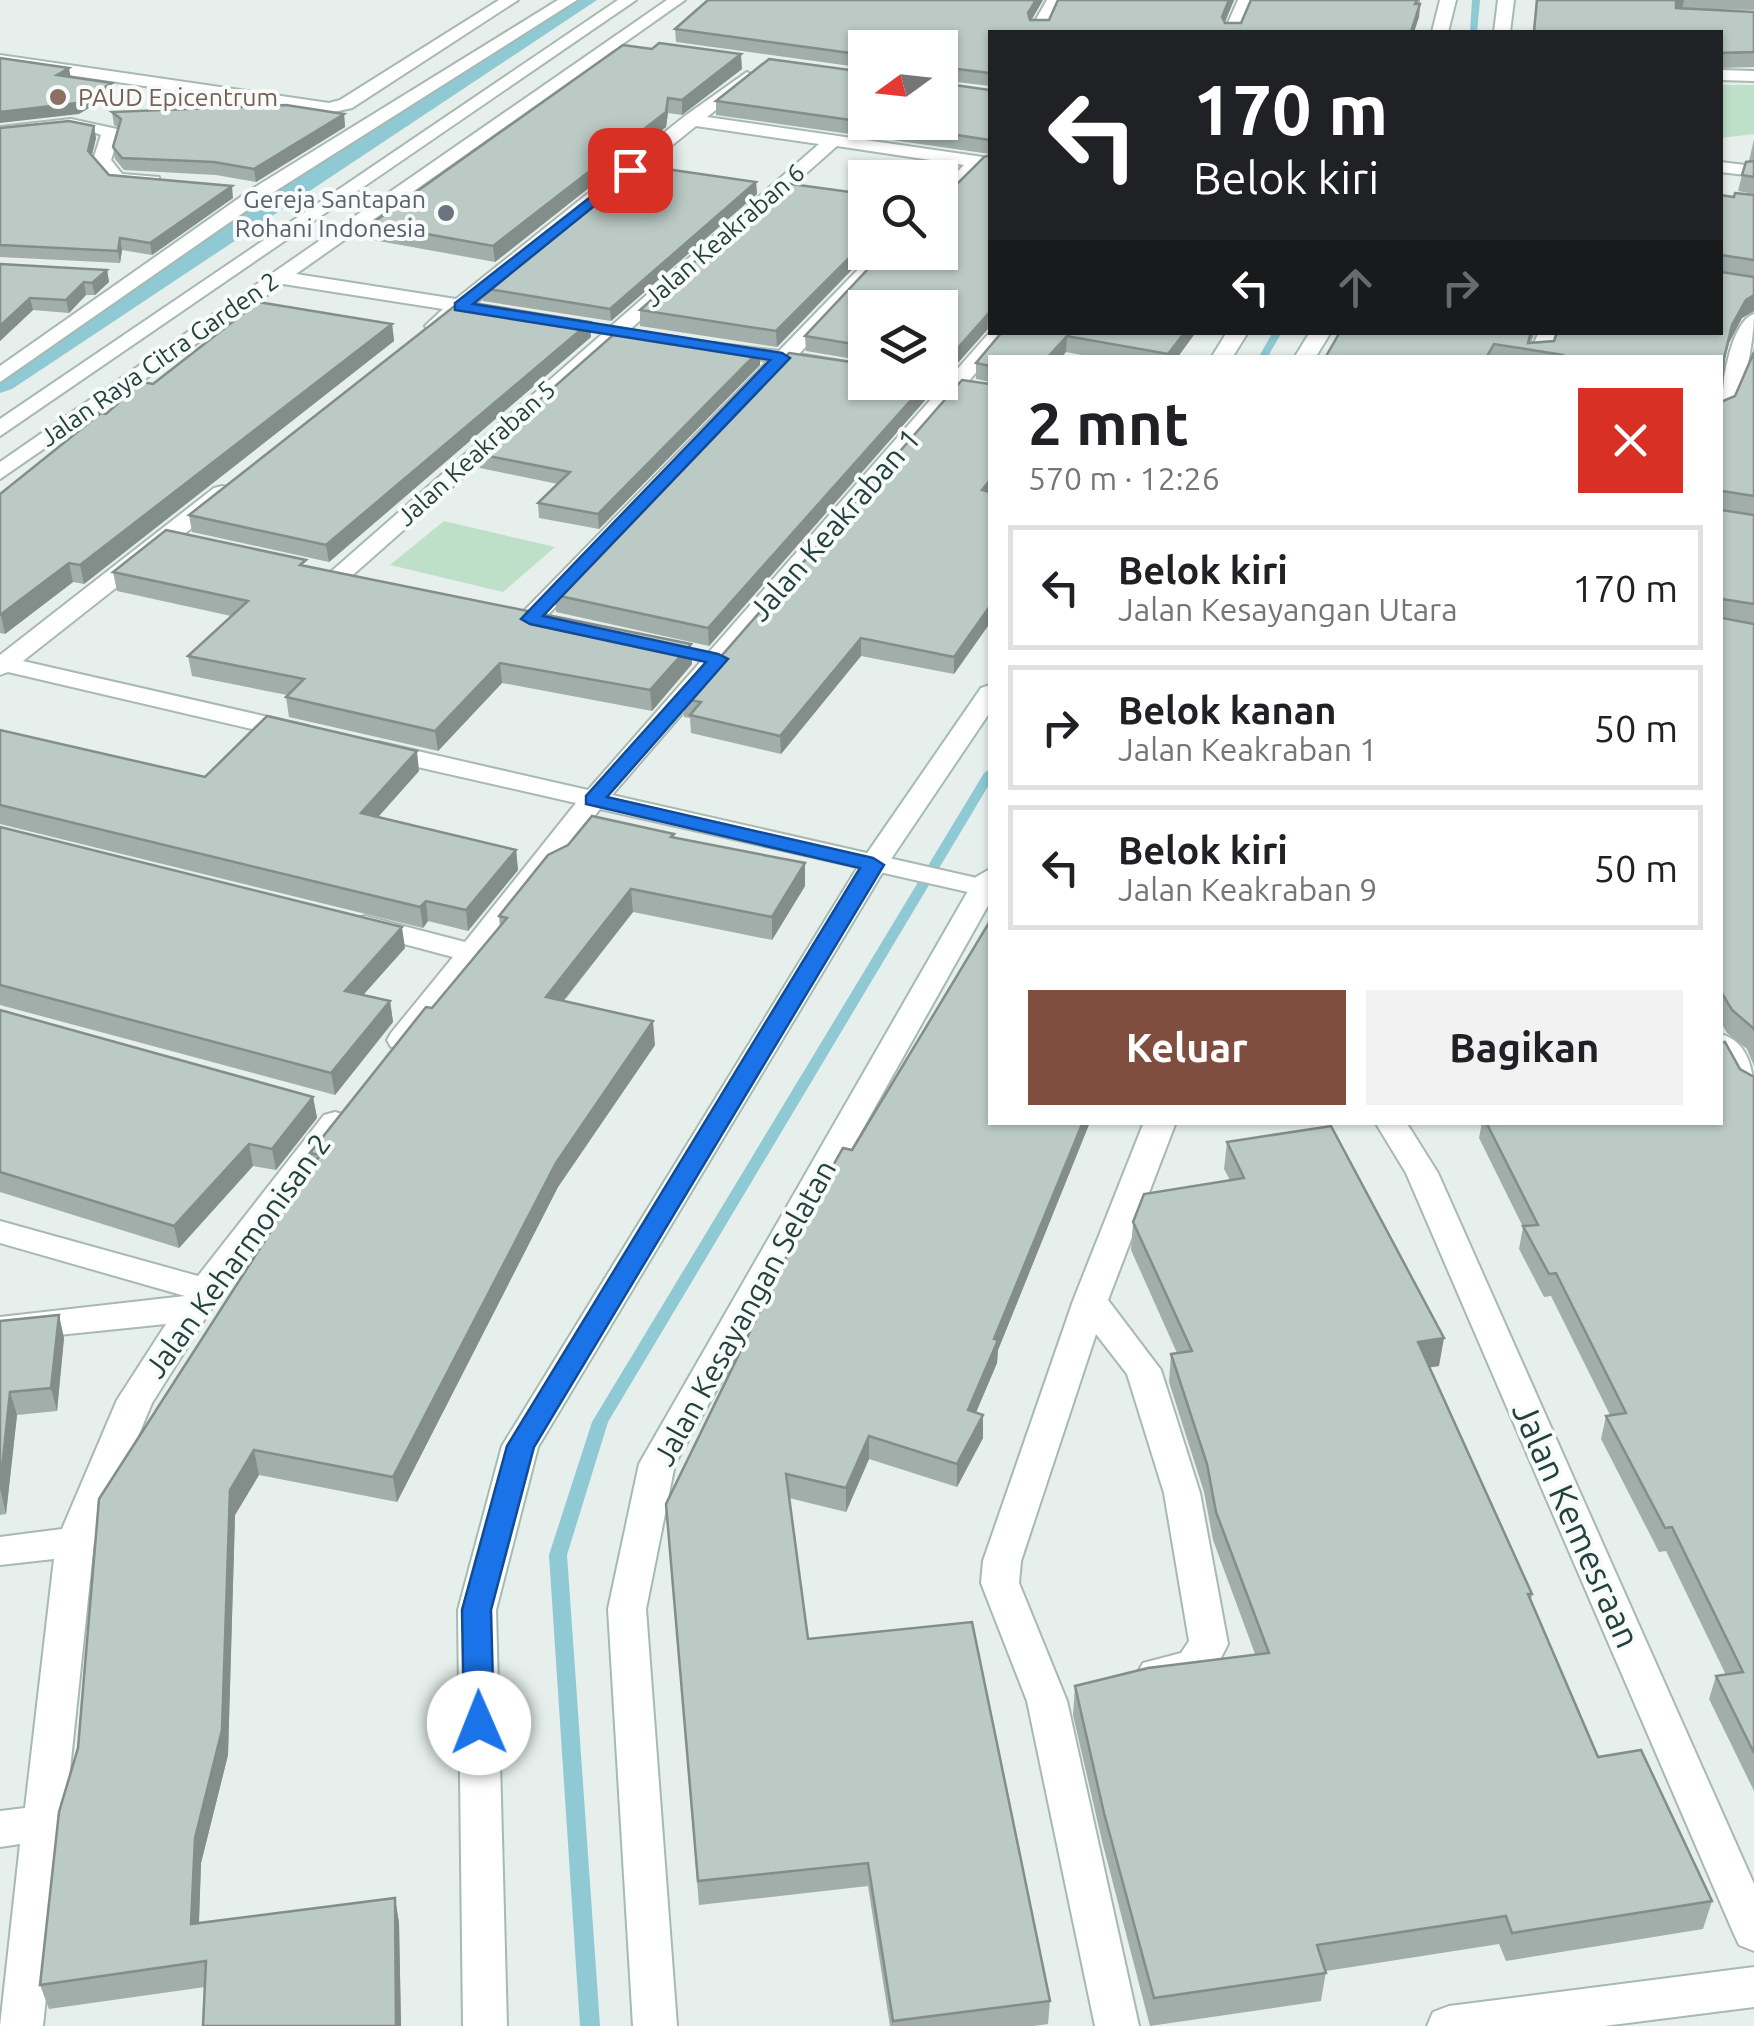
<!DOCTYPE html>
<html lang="id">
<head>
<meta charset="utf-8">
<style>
	:root { --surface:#fff; --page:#f2f2f2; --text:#202124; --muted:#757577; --line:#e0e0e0; --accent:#7f4e3f }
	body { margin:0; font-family:Ubuntu,sans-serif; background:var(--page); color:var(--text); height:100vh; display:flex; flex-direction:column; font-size:38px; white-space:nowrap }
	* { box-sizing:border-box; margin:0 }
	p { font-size:32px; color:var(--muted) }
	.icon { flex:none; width:55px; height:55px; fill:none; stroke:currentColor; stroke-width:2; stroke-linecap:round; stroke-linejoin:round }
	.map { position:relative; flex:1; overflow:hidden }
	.details { position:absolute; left:988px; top:355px; width:735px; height:770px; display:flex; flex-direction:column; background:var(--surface); border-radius:0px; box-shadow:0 2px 8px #0004 }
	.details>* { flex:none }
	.banner { position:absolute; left:988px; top:30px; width:735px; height:305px; border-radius:0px; box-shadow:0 2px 8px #0004; background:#202124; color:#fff; overflow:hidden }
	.needle { width:65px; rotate:255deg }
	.buttons { position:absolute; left:848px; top:30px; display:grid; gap:20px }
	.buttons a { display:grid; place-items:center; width:110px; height:110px; border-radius:0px; background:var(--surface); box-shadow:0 2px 8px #0004; font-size:50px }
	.pin { position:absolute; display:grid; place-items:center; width:85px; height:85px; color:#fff; margin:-42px; border-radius:20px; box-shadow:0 5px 15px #0006 }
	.me { position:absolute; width:110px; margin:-55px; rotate:359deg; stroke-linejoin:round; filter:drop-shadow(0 0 8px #0008) }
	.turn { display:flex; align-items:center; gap:35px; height:210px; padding:0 40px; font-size:45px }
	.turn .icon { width:130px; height:130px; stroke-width:2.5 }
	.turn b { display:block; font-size:70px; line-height:85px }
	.lanes { display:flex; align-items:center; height:95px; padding:0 40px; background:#0003; justify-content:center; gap:50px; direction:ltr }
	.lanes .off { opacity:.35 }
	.round { display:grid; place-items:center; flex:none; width:105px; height:105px; border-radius:0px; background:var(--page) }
	.headline { display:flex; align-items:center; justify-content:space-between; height:170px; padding:0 40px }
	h1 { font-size:60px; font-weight:700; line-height:75px }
	.cta { display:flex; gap:20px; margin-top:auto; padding:20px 40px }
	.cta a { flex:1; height:115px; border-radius:0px; background:var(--accent); color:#fff; font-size:40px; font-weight:700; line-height:115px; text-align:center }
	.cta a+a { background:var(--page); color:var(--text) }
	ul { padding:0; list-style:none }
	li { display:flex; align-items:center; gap:30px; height:125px; margin:0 20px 15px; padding:0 20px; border:5px solid var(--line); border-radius:0px }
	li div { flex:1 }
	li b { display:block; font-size:38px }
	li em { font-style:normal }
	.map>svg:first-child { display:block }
</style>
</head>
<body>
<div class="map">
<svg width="1754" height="2026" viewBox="0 0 1754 2026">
	<rect width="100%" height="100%" fill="#e6efeb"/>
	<g fill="#bfe0c8">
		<polygon points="1720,85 1754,85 1754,134 1720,138"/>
		<polygon points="444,521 555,547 503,592 390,565"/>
	</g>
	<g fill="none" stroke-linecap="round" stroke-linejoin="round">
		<g fill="#8ec9d4" fill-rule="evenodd">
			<polygon points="1472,0 1480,0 1477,32 1470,32"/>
			<polygon points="1273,332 1282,332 1267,358 1258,358"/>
			<polygon points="990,769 990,783 608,1422 567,1555 600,2026 580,2026 549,1555 592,1422 984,773"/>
		</g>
		<polygon fill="#8ec9d4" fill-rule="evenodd" points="566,0 597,0 12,389 0,393 0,366"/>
		<defs>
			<polygon id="lane" points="1720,162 1754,166 1754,176 1720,172"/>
			<g id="street">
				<polygon points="499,0 518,0 352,108 329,113 0,65 0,55 329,103 340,100"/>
				<polygon points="558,0 577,0 266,197 0,382 0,366 252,189"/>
				<polygon points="618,0 636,0 0,436 0,419"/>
				<polygon points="667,0 685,0 296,274 456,299 685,116 747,72 755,77 753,81 707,117 990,158 990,168 982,167 947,203 940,205 940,189 964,165 837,146 346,581 338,583 326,576 819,144 696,126 476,303 482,308 479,312 464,313 442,330 428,330 425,326 443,309 283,284 0,479 0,462"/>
				<polygon points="1047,0 1063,0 1045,31 1033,31 1031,28"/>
				<polygon points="1238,0 1254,0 1240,32 1224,32"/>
				<polygon points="1720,70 1754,71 1754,81 1720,80"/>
				<path d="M71 119 117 129 120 133 111 160 122 174 159 177V185L111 183 93 160 101 135C70 122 32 132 0 137V127Z"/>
				<polygon points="875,252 895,252 799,354 865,365 865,377 788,365 539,624 521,624 518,619 521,614 768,361 713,351 710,347 713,343 779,351"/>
				<path d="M1754 314C1754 337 1744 412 1720 418 1720 395 1729 322 1754 314Z"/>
				<polygon points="990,332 1011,332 612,795 990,881 990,897 600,809 413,1047 391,1047 387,1040 391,1033 453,957 355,931 351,925 355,919 365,916 465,942 576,803 369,756 365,750 369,744 378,742 588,790"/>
				<polygon points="1539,332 1559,332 1548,358 1527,358"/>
				<polygon points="222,486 230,488 233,493 230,498 23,661 308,726 312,732 308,738 299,740 8,672 0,675 0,655 214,488"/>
				<path d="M1720 1034C1749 1041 1754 1072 1754 1098 1725 1090 1720 1059 1720 1034Z"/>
				<polygon points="335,1112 346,1115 351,1122 218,1298 152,1403 94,1542 43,2026 0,2026 20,1844 0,1847 0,1811 25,1808 54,1559 0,1565 0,1537 62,1529 117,1400 166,1324 0,1341 0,1317 185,1296 0,1243 0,1221 198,1276 324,1115"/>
				<path d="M1144 1122H1176L1108 1300 1161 1370 1200 1493 1228 1644C1223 1654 1215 1671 1206 1677 1190 1688 1160 1691 1143 1685L1137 1674 1143 1663 1181 1653 1189 1641 1164 1493 1127 1374 1096 1334 1021 1561 1019 1583 1067 1701 1139 2026H1095L1027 1701 981 1583 983 1561 1073 1301Z"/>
				<polygon points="1375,1122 1406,1122 1438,1173 1754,1884 1754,1951 1739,1945 1733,1932 1406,1173"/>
				<polygon points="1754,1967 1754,2007 1604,2026 1427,2026 1433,2012 1449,2006"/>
			</g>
			<g id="secondary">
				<polygon points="1440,0 1456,0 1448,32 1432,32"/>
				<polygon points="1498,0 1514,0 1510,32 1494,32"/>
				<polygon points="1227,332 1248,332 1232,358 1211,358"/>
				<polygon points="1310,332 1331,332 1315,358 1294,358"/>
				<polygon points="990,685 990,712 887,865 538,1447 496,1610 507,2026 463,2026 458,1610 502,1446 859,865 981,688"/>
				<polygon points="990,869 990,902 675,1464 646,1609 677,2026 633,2026 608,1609 639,1464 976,877"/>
			</g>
		</defs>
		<use href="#lane" stroke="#a8b8b2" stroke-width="4"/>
		<use href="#street" stroke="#a8b8b2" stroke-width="4"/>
		<use href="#secondary" stroke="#a4bbb3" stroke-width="4"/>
		<use href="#lane" fill="#fff" fill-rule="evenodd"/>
		<use href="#street" fill="#fff" fill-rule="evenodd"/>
		<use href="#secondary" fill="#fff" fill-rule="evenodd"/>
	</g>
	<g fill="#a1aea9">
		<polygon points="863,0 1043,0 1031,20 1049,20 1058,0 1234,0 1225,23 1241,23 1251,0 1420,0 1419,17 1414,32 990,32 990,86 940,80 940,48 865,48 865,68 676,42 675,29"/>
		<polygon points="1536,0 1754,0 1754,10 1693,9 1754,12 1754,67 1720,68 1720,32 1533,32"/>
		<polygon points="623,45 742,69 682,115 668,113 666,127 495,262 373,240 371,224"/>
		<polygon points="990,90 990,154 716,115 716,101"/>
		<polygon points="112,112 344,114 345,127 256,182 216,175 124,170 115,159 113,147 119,128 114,125"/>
		<polygon points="0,128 96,138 92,155 109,175 233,198 152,255 122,250 120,263 0,257"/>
		<polygon points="1754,139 1754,194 1738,191 1742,175 1749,161"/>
		<polygon points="990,155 990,329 987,330 948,374 940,376 940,308 865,308 865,361 806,351 805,336 950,191"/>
		<polygon points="662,158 661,169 756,182 757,194 611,321 483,301 482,288"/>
		<polygon points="1720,195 1734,197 1754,195 1754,311 1742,318 1729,343 1724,363 1721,402 1735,396 1752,359 1754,346 1754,1066 1747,1049 1727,1033 1720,1021 1720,358 1325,358 1535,332 1531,343 1554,341"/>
		<polygon points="865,252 869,252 777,347 640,326 640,310"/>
		<polygon points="0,264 107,270 109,282 95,295 86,295 69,313 33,310 0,341"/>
		<polygon points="392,324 394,341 84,584 73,582 5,634 0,633 0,494 106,414 153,384"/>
		<polygon points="1002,332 1196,332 1177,358 1098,358 1066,352 990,358 990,382 976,379 976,363"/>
		<polygon points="591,337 329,562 192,532 189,515"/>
		<polygon points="760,350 760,365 599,529 539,518 538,503 558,484 480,468 478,454"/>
		<polygon points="990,384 990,623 954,674 861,656 781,754 691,733 690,718 684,717 684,699"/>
		<polygon points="935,389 709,646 556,612 555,595"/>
		<polygon points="306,566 691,644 692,664 652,711 502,683 438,751 289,717 286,697 287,695 192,676 188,656 231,616 117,591 113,572"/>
		<polygon points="0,730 205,777 419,771 378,817 516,850 518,870 468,931 428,921 423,928 0,824"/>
		<polygon points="0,827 405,948 363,995 390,1001 393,1022 335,1095 0,1005"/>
		<polygon points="674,834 674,838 805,886 772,940 633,912 564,1001 655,1045 558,1187 397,1502 259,1475 235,1515 228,1755 201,1863 199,1923 395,1898 399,1923 401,2026 203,2026 205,1987 49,2009 40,1985 312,1167 310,1153 500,927 499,916"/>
		<polygon points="0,1010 313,1097 317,1118 276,1170 253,1166 179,1248 0,1192"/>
		<polygon points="1740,1069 1754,1077 1754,1791 1709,1699 1716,1676 1726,1675 1666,1551 1659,1552 1601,1439 1606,1416 1610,1415 1551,1296 1544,1297 1519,1249 1523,1227 1479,1138 1482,1122 1720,1122"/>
		<polygon points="990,1122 1090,1122 998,1350 997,1363 976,1413 983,1415 983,1438 957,1487 869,1459 846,1512 789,1498 808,1639 1050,2001 1048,2024 1034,2026 890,2026 868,1886 699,1905 666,1504 852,1150"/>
		<polygon points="1227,1142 1439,1366 1430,1367 1532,1594 1531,1600 1598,1757 1712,1901 1703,1929 1506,1961 1499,1944 1326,1971 1321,2001 1150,2026 1102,1841 1073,1715 1075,1686 1255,1654 1213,1540 1204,1492 1169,1382 1171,1354 1177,1353 1131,1250 1133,1222 1230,1180 1224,1169"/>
		<polygon points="0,1321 64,1338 57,1411 17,1415 6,1514 0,1515"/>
	</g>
	<g fill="#838d89">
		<polygon points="1036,0 1043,0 1028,26 1028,13"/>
		<polygon points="1229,0 1234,0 1221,30 1222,17"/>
		<polygon points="1675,0 1684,0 1682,8 1673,12"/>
		<polygon points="1420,4 1419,17 1414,32 1411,32"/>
		<polygon points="741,54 742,69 682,115 682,100"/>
		<polygon points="69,68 71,79 57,75"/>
		<polygon points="112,83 113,94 79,114 0,123 0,112"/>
		<polygon points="668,98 668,113 666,127 495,262 493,246"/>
		<polygon points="344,114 345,127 256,182 254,169"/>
		<polygon points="94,126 96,138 90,162 88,151"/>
		<polygon points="756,182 757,194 611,321 610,309"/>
		<polygon points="232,186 233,198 152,255 150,243"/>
		<polygon points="120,238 122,250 120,263 118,251"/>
		<polygon points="865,242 865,252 869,252 777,347 776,331"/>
		<polygon points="107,270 109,282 95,295 92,283"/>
		<polygon points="84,282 86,295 69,313 66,300"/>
		<polygon points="1754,295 1754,311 1742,318 1729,343 1720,377 1732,325 1746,300"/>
		<polygon points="30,298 33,310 0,341 0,326"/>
		<polygon points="988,314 987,330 948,374 940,376 940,361"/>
		<polygon points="590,322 591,337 329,562 326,545"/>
		<polygon points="392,324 394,341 84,584 80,565"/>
		<polygon points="1185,332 1196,332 1177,358 1168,358 1168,354"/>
		<polygon points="1067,336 1066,352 1061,358 1047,358"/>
		<polygon points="760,350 760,365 599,529 598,514"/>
		<polygon points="927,382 935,382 935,389 709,646 708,628"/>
		<polygon points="990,480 990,496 982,490"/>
		<polygon points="69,563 73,582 5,634 1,615"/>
		<polygon points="990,606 990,623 954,674 954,657"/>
		<polygon points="861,638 861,656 781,754 780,736"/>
		<polygon points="691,644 692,664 652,711 650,690"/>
		<polygon points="500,663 502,683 438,751 435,731"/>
		<polygon points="417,751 419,771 363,834 361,813"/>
		<polygon points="516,850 518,870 468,931 466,910"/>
		<polygon points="805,863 805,886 772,940 772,917"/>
		<polygon points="631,889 633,912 548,1020 546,997"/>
		<polygon points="426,901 428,921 423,928 420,907"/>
		<polygon points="402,927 405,948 348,1012 345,991"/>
		<polygon points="390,1001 393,1022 335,1095 331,1073"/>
		<polygon points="653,1021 655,1045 558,1187 397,1502 393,1477 556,1163"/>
		<polygon points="313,1097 317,1118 276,1170 272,1149"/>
		<polygon points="1083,1122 1090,1122 998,1350 997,1363 967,1433 968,1410 994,1339"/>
		<polygon points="249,1144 253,1166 179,1248 174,1226"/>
		<polygon points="59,1315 64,1338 57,1411 51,1388"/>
		<polygon points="1444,1338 1439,1366 1413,1370 1418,1342"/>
		<polygon points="10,1392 17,1415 6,1514 0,1488"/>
		<polygon points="983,1415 983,1438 957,1487 957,1464"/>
		<polygon points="869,1436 869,1459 846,1512 846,1488"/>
		<polygon points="254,1450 259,1475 235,1515 228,1755 201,1863 198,1948 191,1924 195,1838 230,1490"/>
		<polygon points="395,1898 399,1923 401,2026 396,2026"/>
	</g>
	<g fill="#bbcac4" stroke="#838d89" stroke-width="2.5">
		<polygon points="708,0 1036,0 1028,13 1030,20 1049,20 1058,0 1229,0 1222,17 1225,23 1241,23 1251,0 1417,0 1415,4 1420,4 1411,32 990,32 990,73 940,67 940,48 865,48 865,55 675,29"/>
		<polygon points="1537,0 1676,0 1676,8 1754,12 1754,52 1720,53 1720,32 1534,32"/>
		<polygon points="659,43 741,54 682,100 668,98 666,112 493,246 371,224 623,45 652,49"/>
		<polygon points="0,58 69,68 57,75 112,83 77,103 0,112"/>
		<polygon points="769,59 865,72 865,122 716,101"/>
		<polygon points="940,83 990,90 990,140 870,122 940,122"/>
		<polygon points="286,105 344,114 254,169 214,162 122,158 113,147 121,119 112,112"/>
		<polygon points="69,121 94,126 88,151 109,175 232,186 150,243 120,238 118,251 0,245 0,128"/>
		<polygon points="662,146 659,168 756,182 610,309 482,288"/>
		<polygon points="990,155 990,314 988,314 949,358 940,361 940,308 865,308 865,346 805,336 884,252 940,252 940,191 950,191 984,157"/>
		<polygon points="1754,161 1754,177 1742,175 1746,162"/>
		<polygon points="784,183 865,194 865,242 776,331 640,310"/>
		<polygon points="1735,193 1754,195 1754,260 1721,255 1721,272 1754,277 1754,295 1746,300 1732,325 1724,358 1721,402 1735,396 1754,352 1754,496 1722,491 1721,510 1754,515 1754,604 1722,599 1722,618 1754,624 1754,1030 1752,1027 1732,1010 1720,990 1720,358 1562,358 1563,355 1494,344 1486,358 1325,358 1340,332 1531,332 1528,343 1554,341 1557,332 1720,332 1720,195 1734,197"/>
		<polygon points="0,264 107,270 92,283 84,282 66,300 30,298 0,326"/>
		<polygon points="461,301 590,322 326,545 189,515"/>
		<polygon points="258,302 392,324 80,565 69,563 0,615 0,494 101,413 106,414 142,382 153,384"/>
		<polygon points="621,328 760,350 598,514 538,503 570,472 478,454"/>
		<polygon points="1002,332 1185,332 1168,354 1067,336 1047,358 990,358 990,366 976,363"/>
		<polygon points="789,353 865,364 865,382 927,382 708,628 555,595"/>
		<polygon points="962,380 990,384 990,480 982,490 990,492 990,606 954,657 861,638 780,736 690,715 701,702 684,699"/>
		<polygon points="166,530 306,560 300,565 691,644 650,690 500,663 435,731 286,697 304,679 188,656 248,601 113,572"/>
		<polygon points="267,716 417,751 361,813 516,850 466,910 426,901 420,907 0,805 0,730 205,777"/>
		<polygon points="592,816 674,834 671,837 805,863 772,917 631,889 546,997 653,1021 556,1163 393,1477 254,1450 230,1490 222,1730 195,1838 191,1924 395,1898 396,2026 203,2026 206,1961 40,1985 59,1812 78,1748 99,1499 320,1155 310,1153 426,1007 432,1008 507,918 499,916 548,855 568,845"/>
		<polygon points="0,827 402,927 345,991 390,1001 331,1073 0,985"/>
		<polygon points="990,921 990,1122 1083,1122 994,1339 998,1340 968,1410 983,1415 957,1464 869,1436 846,1488 786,1474 808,1639 972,1622 1050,2001 893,2021 868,1863 698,1881 666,1504 818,1192 843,1148 852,1150"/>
		<polygon points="0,1010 313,1097 272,1149 249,1144 174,1226 0,1172"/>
		<polygon points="1725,1042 1740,1069 1754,1077 1754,1753 1716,1676 1743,1672 1672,1527 1665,1528 1606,1416 1626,1413 1556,1273 1549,1274 1523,1226 1538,1225 1486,1122 1720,1122 1720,1043"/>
		<polygon points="1331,1126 1444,1338 1418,1342 1532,1594 1528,1594 1598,1757 1641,1750 1712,1901 1512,1933 1506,1916 1317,1945 1326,1973 1154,1998 1104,1813 1075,1686 1148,1668 1269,1653 1216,1512 1207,1464 1171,1354 1192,1351 1133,1222 1144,1194 1244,1178 1227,1142"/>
		<polygon points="59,1315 51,1388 10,1392 0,1488 0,1321"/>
	</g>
	<polygon fill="#1a73e8" stroke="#114b97" stroke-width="2.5" points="630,166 637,170 635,173 473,304 782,353 790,358 543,616 718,654 728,659 607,797 873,858 884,865 534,1447 491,1610 494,1723 490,1732 479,1736 468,1732 464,1723 462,1610 507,1446 860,868 586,804 586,796 706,662 530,624 521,619 770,360 455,310 455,303"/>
	<circle fill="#8d6e63" stroke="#f7fbf9" stroke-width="4" cx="58" cy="97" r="10"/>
	<circle fill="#6b7280" stroke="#f7fbf9" stroke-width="4" cx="446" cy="213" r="10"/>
	<g text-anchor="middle" stroke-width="8" stroke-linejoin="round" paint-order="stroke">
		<g font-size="25" fill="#785e54" stroke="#f7fbf9" text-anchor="start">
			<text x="78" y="106">PAUD Epicentrum</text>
		</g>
		<g font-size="25" fill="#5b616d" stroke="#f7fbf9" text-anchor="end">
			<text x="426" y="208">Gereja Santapan<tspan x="426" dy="29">Rohani Indonesia</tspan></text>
		</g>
		<g font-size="25" fill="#24423a" stroke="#f7fbf9">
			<text transform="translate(724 235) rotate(-41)" y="9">Jalan Keakraban 6</text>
			<text transform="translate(159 359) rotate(-35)" y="9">Jalan Raya Citra Garden 2</text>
			<text transform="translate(476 453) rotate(-42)" y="9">Jalan Keakraban 5</text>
		</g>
		<g font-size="30" fill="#24423a" stroke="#f7fbf9">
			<text transform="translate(835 525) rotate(-49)" y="10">Jalan Keakraban 1</text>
			<text transform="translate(238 1256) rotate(-54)" y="10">Jalan Keharmonisan 2</text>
			<text transform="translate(745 1313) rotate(-61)" y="10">Jalan Kesayangan Selatan</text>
		</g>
		<g font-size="35" fill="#24423a" stroke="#f7fbf9">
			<text transform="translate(1576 1525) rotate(66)" y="12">Jalan Kemesraan</text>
		</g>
	</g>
</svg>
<div class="buttons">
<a><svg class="needle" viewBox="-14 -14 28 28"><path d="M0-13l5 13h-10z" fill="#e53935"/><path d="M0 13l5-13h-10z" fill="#757577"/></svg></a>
<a><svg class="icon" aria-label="search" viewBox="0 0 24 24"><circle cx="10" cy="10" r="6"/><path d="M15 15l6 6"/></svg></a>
<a><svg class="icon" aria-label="layers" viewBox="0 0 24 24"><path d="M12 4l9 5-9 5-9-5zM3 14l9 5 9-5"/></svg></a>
</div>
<div class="pin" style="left:630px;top:170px;background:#d93025"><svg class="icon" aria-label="arrive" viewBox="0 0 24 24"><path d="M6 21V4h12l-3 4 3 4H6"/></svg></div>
<svg class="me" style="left:479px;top:1723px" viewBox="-20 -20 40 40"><circle r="19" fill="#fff"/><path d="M0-13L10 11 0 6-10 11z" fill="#1a73e8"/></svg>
<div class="banner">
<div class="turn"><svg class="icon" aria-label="left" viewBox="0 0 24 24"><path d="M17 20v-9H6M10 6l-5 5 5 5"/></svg><div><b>170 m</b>Belok kiri</div></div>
<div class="lanes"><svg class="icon" aria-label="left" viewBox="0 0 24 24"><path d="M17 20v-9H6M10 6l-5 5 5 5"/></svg><svg class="icon off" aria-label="ahead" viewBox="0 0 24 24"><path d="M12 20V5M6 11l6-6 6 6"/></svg><svg class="icon off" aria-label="right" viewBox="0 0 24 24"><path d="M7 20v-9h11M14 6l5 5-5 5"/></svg></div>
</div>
<section class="details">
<div class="headline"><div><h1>2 mnt</h1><p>570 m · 12:26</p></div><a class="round" style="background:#d93025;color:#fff"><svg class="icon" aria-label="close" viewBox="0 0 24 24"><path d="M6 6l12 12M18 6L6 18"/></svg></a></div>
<ul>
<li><svg class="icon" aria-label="left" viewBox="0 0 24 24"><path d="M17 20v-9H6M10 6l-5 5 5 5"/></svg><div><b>Belok kiri</b><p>Jalan Kesayangan Utara</p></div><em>170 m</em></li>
<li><svg class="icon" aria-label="right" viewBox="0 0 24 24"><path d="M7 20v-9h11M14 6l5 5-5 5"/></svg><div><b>Belok kanan</b><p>Jalan Keakraban 1</p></div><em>50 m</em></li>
<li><svg class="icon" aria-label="left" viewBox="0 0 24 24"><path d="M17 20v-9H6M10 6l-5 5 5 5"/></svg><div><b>Belok kiri</b><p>Jalan Keakraban 9</p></div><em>50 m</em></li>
</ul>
<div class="cta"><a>Keluar</a><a>Bagikan</a></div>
</section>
</div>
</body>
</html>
